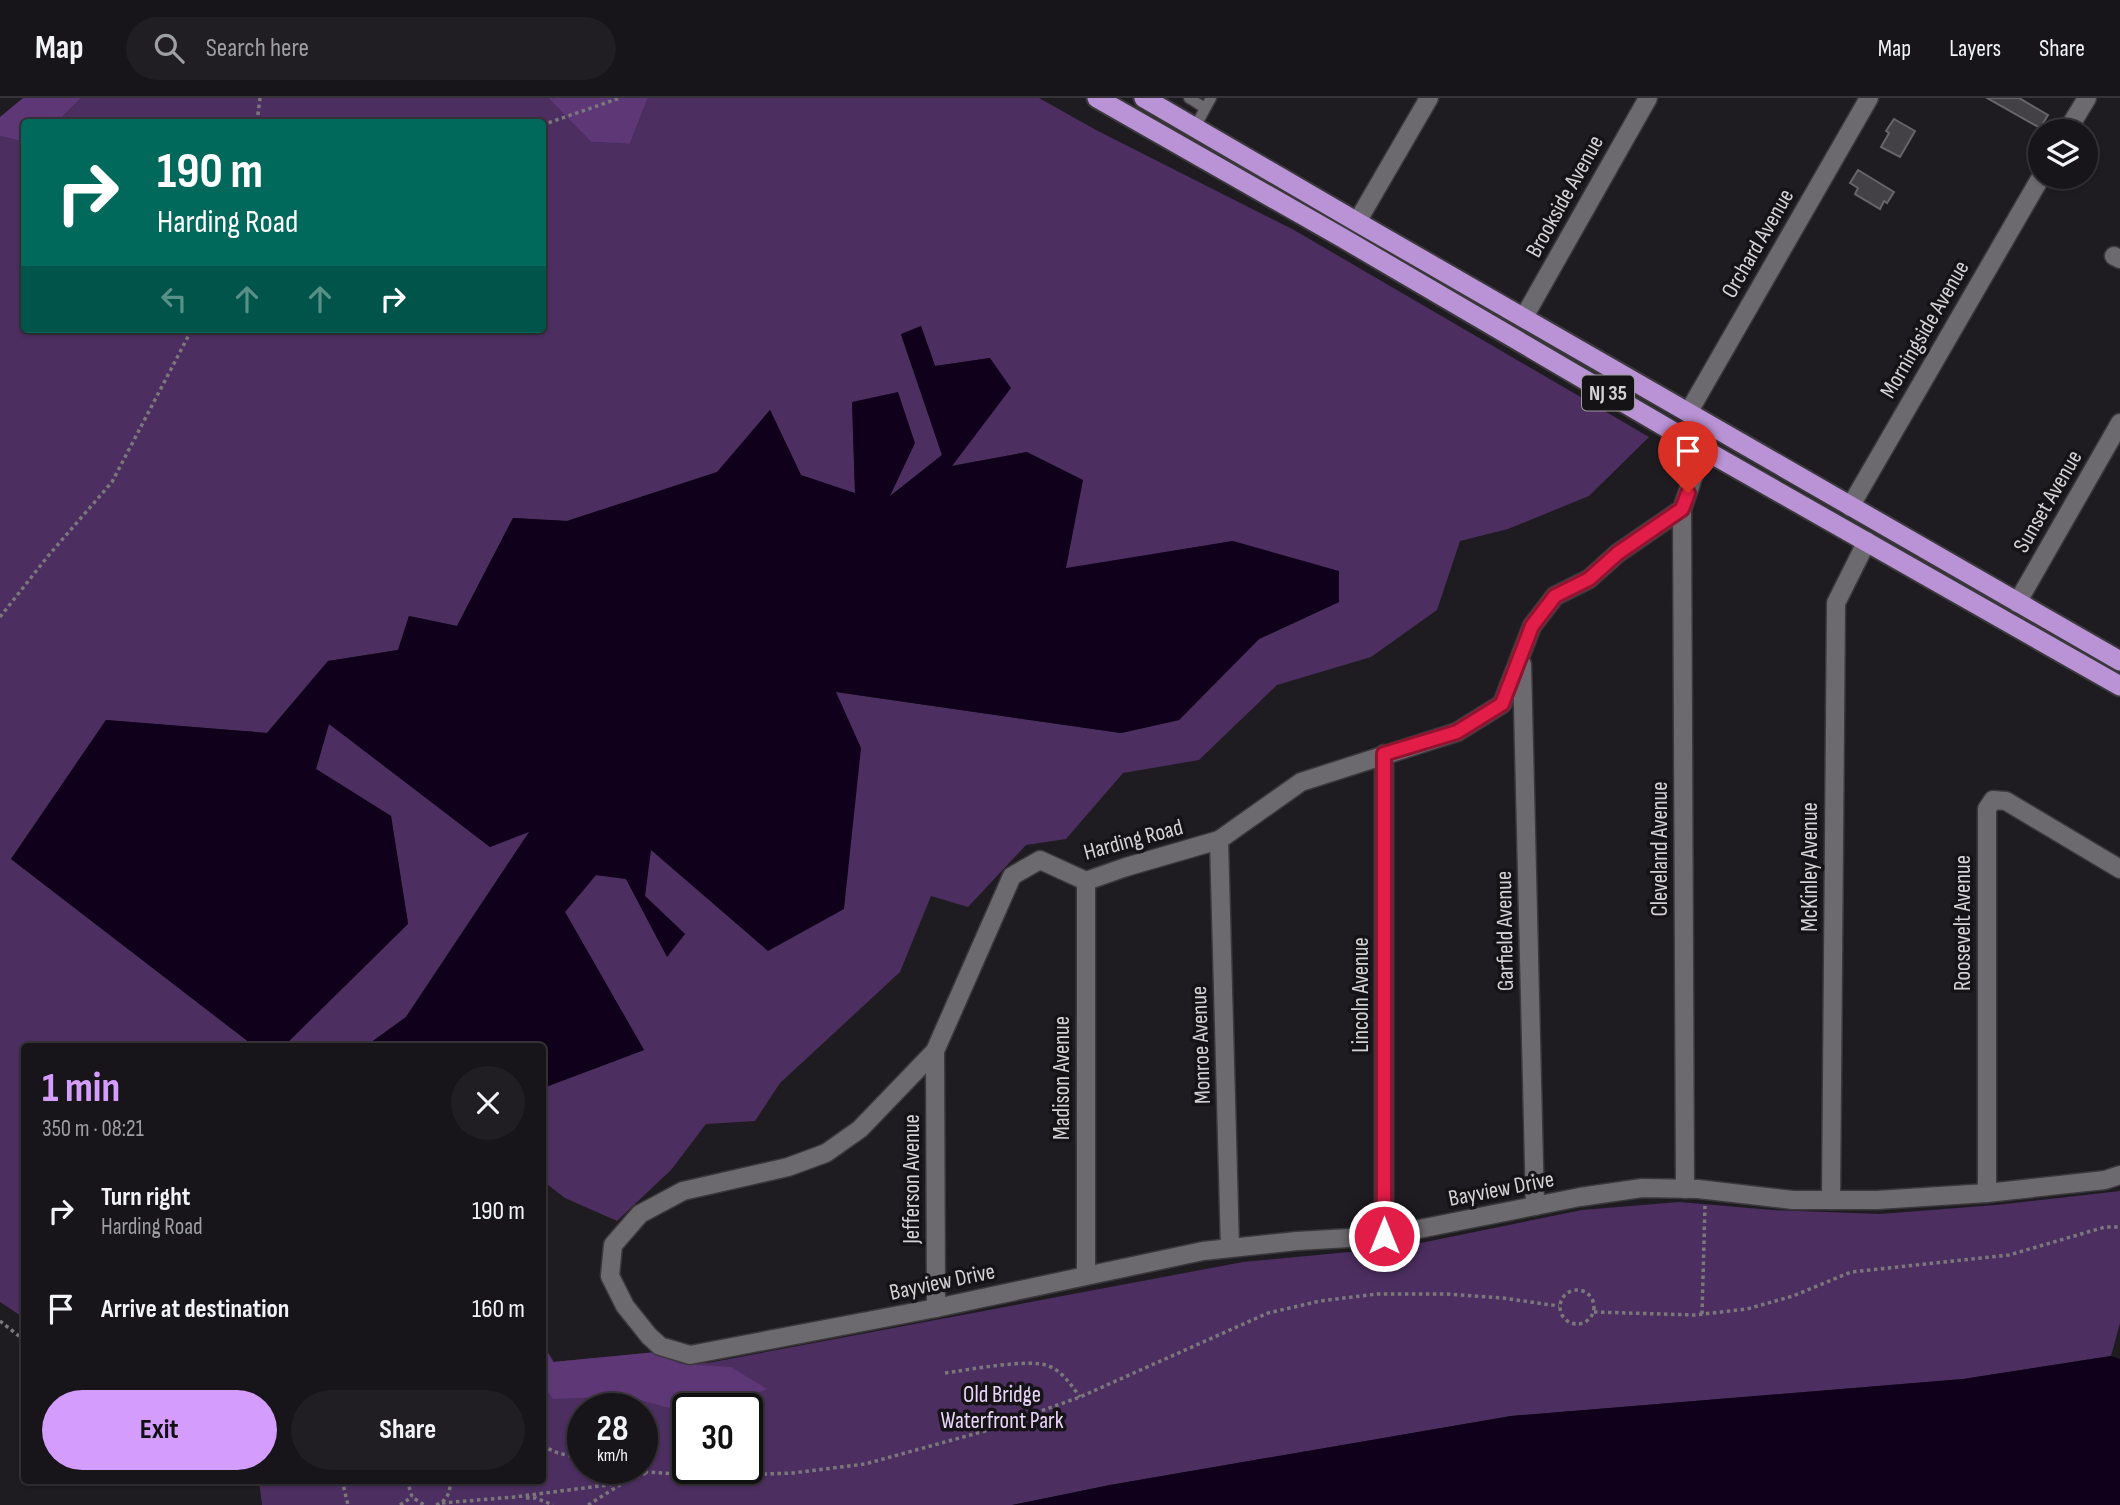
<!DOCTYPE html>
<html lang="en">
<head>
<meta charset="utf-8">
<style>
	:root { --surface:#171519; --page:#201e22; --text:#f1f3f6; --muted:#9e9fa2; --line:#363438; --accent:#d49cfc }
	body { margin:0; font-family:"Sofia Sans Condensed",sans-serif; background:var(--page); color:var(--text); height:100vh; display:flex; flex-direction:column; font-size:26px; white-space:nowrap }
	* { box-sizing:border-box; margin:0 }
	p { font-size:23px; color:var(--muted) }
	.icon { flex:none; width:38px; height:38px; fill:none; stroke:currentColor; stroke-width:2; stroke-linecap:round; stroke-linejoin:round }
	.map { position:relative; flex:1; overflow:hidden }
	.panel { position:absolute; left:21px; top:945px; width:525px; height:441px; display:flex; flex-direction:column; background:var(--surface); border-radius:7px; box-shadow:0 2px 5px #0004,0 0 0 2px var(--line) }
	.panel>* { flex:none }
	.guide { position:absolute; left:21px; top:21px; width:525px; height:214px; border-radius:7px; box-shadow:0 2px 5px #0004,0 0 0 2px var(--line); background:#00695c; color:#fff; overflow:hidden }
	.buttons { position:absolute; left:2028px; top:21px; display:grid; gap:14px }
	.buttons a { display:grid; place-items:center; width:70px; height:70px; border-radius:50%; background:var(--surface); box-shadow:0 2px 5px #0004,0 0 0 2px var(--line); font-size:35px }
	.speed { position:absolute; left:567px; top:1295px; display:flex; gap:14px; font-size:35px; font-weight:700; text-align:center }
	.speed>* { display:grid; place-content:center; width:91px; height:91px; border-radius:50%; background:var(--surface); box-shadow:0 2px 5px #0004,0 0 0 2px var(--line); line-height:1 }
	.speed small { font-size:18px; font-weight:400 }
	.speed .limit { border:4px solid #111; border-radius:10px; background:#fff; color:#111 }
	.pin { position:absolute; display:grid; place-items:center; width:60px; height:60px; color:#fff; margin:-72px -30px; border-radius:50% 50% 50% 0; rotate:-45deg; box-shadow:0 0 7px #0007 }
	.pin .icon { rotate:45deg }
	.me { position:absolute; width:77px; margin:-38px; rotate:0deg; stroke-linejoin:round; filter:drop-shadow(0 0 5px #0008) }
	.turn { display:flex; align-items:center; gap:24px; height:147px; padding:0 21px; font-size:32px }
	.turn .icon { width:91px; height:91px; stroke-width:2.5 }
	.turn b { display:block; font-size:49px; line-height:60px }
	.lanes { display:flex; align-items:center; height:66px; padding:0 21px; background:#0003; justify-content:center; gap:35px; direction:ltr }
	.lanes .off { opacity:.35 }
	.round { display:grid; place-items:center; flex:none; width:74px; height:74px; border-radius:37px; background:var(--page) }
	.headline { display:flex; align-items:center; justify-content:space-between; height:119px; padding:0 21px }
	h1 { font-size:42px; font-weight:700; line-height:52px; color:var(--accent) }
	.action { display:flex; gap:14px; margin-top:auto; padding:14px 21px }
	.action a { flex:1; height:80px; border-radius:42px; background:var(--accent); color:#111; font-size:28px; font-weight:700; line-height:80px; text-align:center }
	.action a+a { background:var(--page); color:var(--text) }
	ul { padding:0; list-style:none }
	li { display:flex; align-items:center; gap:21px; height:98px; padding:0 21px }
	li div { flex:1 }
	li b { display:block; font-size:26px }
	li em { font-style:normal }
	header { display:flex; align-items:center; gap:42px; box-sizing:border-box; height:98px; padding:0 35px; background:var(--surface); border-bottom:2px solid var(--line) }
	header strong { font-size:33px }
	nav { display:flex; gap:38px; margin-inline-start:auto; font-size:24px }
	.search { width:490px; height:63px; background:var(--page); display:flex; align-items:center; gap:18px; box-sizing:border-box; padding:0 24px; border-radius:38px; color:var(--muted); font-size:26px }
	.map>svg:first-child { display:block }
</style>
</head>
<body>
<header>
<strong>Map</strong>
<div class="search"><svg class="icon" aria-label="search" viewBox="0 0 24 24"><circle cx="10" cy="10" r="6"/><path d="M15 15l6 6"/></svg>Search here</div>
<nav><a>Map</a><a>Layers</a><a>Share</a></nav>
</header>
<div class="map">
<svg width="2120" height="1407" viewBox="0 0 2120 1407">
	<rect width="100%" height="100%" fill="#1f1c21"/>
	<g fill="#4c2e60" fill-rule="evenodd">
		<polygon points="81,0 548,0 591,44 630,46 648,0 1039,0 1096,32 1294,132 1649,339 1589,398 1508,431 1460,443 1437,512 1371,559 1277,587 1199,662 1123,675 1066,741 1026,747 968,809 931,798 900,874 780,985 755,1023 706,1026 671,1072 617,1123 565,1100 543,1083 543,990 644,952 565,814 596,777 626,781 667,858 685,836 645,798 650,752 836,594 1121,635 1179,622 1259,541 1339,504 1233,443 1066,471 1027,354 951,368 990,260 935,268 921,228 901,237 942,357 888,400 852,304 855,396 801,377 770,312 718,374 567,423 513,420 457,528 409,518 398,552 328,563 267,635 106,622 11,761 254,948 24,948 24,1220 0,1204 0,38 24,44 24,231 542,231 542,24 57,24"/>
		<polygon points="329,625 490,749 530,733 406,919 366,948 284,948 408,825 391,718 316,671"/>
		<path d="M2120 1093V1225L2111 1258 1963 1281 1511 1318 1110 1387 1012 1407H262L259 1383 542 1382 543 1246 554 1264 657 1254 708 1265 1243 1164 1401 1149 1582 1112 1679 1104 1772 1112 1880 1116 1996 1107ZM583 1311H642V1370H583ZM688 1311H747V1370H688Z"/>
	</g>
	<g fill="#5e3777">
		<polygon points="23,0 81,0 57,24 24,24 24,44 0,38 0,19"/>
		<polygon points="548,0 648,0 630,46 591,44"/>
		<polygon points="542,1246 553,1264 657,1254 680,1266 731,1269 767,1291 714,1311 688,1311 688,1315 625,1298 553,1301 543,1287"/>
	</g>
	<g fill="#10001b">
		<polygon points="921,228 935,268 990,260 1011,290 952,368 1027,354 1083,382 1066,470 1233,443 1339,473 1339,504 1259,541 1179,622 1121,635 836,594 861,650 844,811 768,853 651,752 645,798 685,836 667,859 626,781 596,777 565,814 644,952 543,990 542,948 366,948 406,919 529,734 490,749 329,626 316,671 391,718 408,826 284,948 254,948 11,761 106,622 267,635 328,563 398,552 409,518 457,528 513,420 567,423 717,374 770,312 801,377 855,395 852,304 898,294 915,345 890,398 942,357 901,236"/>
		<polygon points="2111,1258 2120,1261 2120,1407 1012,1407 1110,1387 1511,1318 1963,1281"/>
	</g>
	<g fill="#434145" stroke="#68656a" stroke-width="2">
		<polygon points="1987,0 2019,0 2048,17 2040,30"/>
		<polygon points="1894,21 1915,33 1900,59 1881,49 1889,35 1886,33"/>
		<polygon points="1858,72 1894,94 1887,105 1884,103 1880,111 1855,96 1858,90 1850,85"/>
	</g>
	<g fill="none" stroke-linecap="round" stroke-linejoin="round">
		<defs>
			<g id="service">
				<polyline points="1189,0 1205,10"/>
				<polyline points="1195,29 1211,0"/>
			</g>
			<g id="minor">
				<polyline points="2067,33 2087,0"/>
				<polyline points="1357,124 1429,0"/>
				<polyline points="2114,158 2120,161"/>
				<polyline points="1524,219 1648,0"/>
				<polyline points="1688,315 1869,0"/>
				<polyline points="1703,351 1682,411 1618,455 1589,481 1555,498 1532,528 1502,606 1457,634 1301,684 1219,742 1126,769 1086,783 1040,762 1012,778 935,953 860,1031 826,1055 788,1069 683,1093 640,1116 613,1147 610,1178 625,1208 649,1238 660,1248 690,1257 936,1210 1203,1153 1297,1143 1384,1138 1580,1099 1642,1090 1698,1091 1793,1102 1877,1102 1987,1095 2105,1082 2120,1077"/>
				<polyline points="1850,409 2041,79"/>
				<polyline points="1682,411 1685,1091"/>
				<polyline points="2017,505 2120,325"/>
				<polyline points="1522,566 1535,1108"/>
				<polyline points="1219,742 1230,1150"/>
				<polyline points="935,953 936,1210"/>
				<polyline points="1987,1095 1987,711 1993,702 2006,703 2120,771"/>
				<polyline points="1831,1102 1836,505 1867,443"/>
				<polyline points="1384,1138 1384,656"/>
				<polyline points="1086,1177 1086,783"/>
			</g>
			<g id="trunk">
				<polyline points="1097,0 1341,139 1703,351 2120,588"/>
				<polyline points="1144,0 1357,124 2120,563"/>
			</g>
		</defs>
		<use href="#service" stroke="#3a383b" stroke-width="13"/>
		<use href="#minor" stroke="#3a383b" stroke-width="21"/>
		<use href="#trunk" stroke="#3a383b" stroke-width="23"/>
		<g stroke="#7b787c" stroke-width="3.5" stroke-dasharray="3.5 3.5" stroke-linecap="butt">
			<polyline points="257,24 260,0"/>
			<polyline points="542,27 620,0"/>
			<polyline points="0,519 48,458 112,384 192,231"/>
			<circle cx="1577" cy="1209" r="17"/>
			<polyline points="1594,1214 1695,1217 1747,1211 1793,1198 1851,1174 2009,1157 2105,1129 2120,1129"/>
			<polyline points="1702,1216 1705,1108"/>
			<polyline points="0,1223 24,1242"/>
			<path d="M945 1275C968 1272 1029 1260 1049 1268 1063 1274 1071 1287 1080 1299"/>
			<polyline points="542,1348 558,1355 583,1361"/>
			<polyline points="624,1370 648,1374 705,1378 793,1375 865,1366 985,1333 1080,1299 1268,1215 1320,1203 1377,1196 1447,1196 1503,1200 1559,1208"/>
			<polyline points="342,1382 348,1407"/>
			<polyline points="407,1382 412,1399 424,1407"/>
			<polyline points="526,1400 536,1400 553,1407"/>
			<polyline points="442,1405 514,1399 623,1385"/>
			<polyline points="400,1407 412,1399"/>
			<path d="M436 1407C447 1403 451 1394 450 1382"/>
			<polyline points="588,1407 623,1385 648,1374"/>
		</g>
		<use href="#service" stroke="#6d6a6f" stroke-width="10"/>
		<use href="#minor" stroke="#6d6a6f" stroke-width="18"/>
		<use href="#trunk" stroke="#b993d6" stroke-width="19"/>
	</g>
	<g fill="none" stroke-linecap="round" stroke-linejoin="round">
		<defs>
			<polyline id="route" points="1384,1138 1384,656 1457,634 1502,606 1532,528 1555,498 1589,481 1618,455 1682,411 1688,395"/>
		</defs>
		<use href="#route" stroke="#92132f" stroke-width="18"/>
		<use href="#route" stroke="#e11d48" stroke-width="12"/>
	</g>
	<g text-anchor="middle" stroke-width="7" stroke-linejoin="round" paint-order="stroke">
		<rect fill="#161317" stroke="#9b999c" stroke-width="2" x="1582" y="277.5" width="52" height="35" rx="5"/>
		<g font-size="21" font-weight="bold" fill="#d4d2d5">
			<text x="1608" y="302">NJ 35</text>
		</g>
		<g font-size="23" fill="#d4d2d5" stroke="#161317">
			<text transform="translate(1564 98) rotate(-61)" y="8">Brookside Avenue</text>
			<text transform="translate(1757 145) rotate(-60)" y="8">Orchard Avenue</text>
			<text transform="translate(1924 231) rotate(-60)" y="8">Morningside Avenue</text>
			<text transform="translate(2047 403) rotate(-60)" y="8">Sunset Avenue</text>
			<text transform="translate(1133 741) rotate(-15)" y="8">Harding Road</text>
			<text transform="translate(1659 751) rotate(-90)" y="8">Cleveland Avenue</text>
			<text transform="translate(1809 769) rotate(-90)" y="8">McKinley Avenue</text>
			<text transform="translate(1962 825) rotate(-90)" y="8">Roosevelt Avenue</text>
			<text transform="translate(1504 833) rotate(-91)" y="8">Garfield Avenue</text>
			<text transform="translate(1360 897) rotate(-90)" y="8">Lincoln Avenue</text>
			<text transform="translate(1200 947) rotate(-92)" y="8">Monroe Avenue</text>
			<text transform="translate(1061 980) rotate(-90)" y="8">Madison Avenue</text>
			<text transform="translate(911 1081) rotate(-90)" y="8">Jefferson Avenue</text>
			<text transform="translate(1501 1090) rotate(-11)" y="8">Bayview Drive</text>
			<text transform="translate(942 1183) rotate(-12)" y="8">Bayview Drive</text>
		</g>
		<g font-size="23" fill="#ead5fb" stroke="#161317">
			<text x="1002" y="1304">Old Bridge<tspan x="1002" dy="26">Waterfront Park</tspan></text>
		</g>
	</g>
</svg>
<div class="buttons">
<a><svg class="icon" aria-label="layers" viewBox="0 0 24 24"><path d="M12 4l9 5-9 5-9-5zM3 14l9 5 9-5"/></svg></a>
</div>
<div class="speed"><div>28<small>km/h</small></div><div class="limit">30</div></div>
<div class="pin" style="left:1688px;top:395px;background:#d93025"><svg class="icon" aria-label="arrive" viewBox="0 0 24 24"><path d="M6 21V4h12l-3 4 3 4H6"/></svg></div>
<svg class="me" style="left:1384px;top:1138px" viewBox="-20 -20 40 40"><circle r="17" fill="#e11d48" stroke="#fff" stroke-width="3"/><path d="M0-11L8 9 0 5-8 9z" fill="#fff"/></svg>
<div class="guide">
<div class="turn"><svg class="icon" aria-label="right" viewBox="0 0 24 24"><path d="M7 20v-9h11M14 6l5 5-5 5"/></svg><div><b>190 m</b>Harding Road</div></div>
<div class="lanes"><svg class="icon off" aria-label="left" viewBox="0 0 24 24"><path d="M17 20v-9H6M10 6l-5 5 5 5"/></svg><svg class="icon off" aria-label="ahead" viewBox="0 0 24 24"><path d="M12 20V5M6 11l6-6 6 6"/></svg><svg class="icon off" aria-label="ahead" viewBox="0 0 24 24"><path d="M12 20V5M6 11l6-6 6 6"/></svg><svg class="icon" aria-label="right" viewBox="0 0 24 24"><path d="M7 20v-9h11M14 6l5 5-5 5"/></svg></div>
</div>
<section class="panel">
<div class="headline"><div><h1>1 min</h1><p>350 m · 08:21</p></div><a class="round"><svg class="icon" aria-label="close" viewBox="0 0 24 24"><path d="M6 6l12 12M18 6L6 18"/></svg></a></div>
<ul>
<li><svg class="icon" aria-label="right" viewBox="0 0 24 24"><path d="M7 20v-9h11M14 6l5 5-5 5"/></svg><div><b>Turn right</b><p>Harding Road</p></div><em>190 m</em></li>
<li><svg class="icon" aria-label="arrive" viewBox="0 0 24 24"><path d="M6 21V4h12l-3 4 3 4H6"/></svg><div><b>Arrive at destination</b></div><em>160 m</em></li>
</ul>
<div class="action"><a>Exit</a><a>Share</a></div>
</section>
</div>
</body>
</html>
